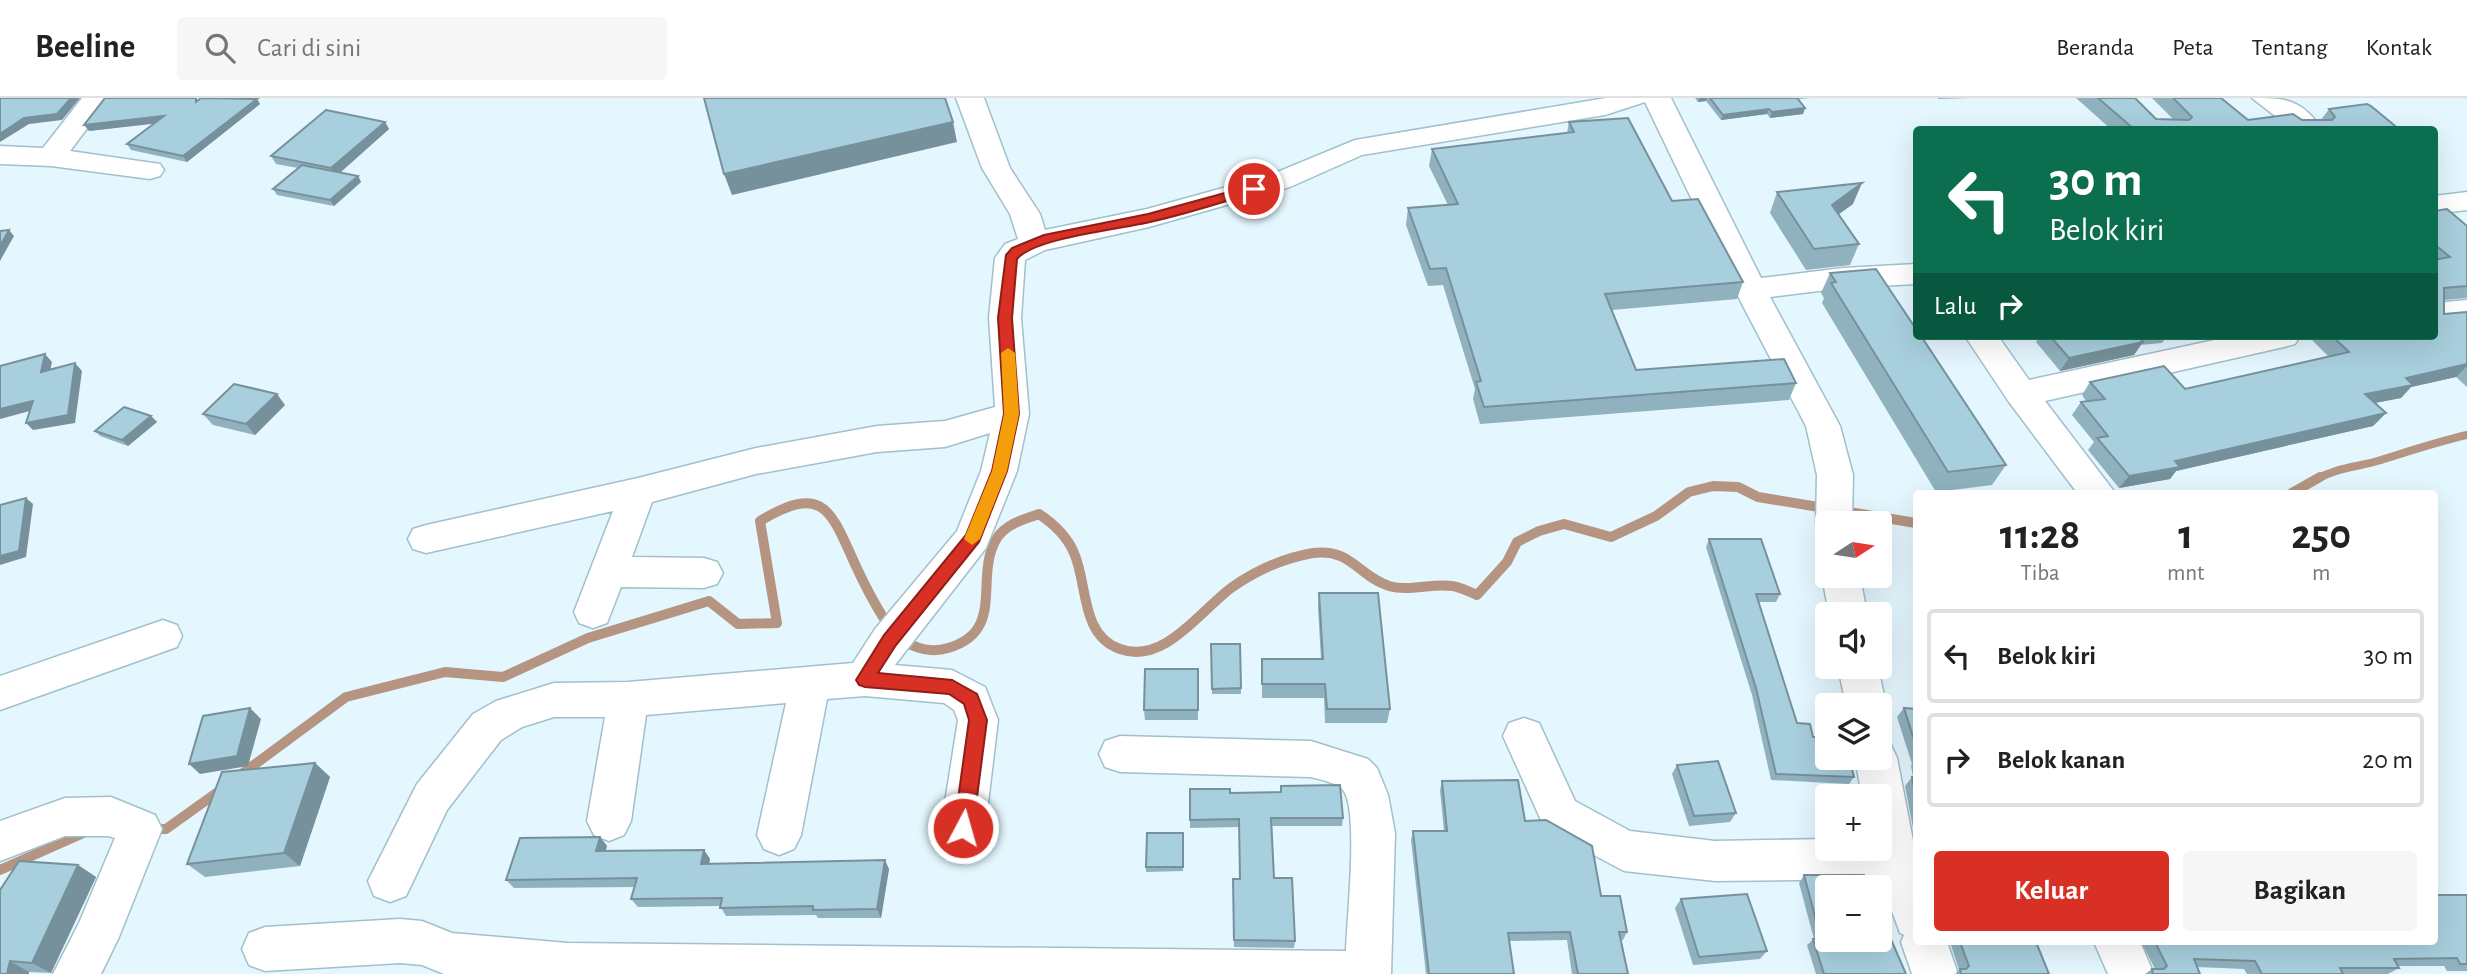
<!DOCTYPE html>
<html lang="id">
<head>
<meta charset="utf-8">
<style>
	:root { --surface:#fff; --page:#f6f6f6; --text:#222; --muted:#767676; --line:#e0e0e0; --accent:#d93025 }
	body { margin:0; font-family:"Alegreya Sans",sans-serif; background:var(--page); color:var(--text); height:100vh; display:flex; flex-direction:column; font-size:26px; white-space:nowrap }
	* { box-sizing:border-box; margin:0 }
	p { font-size:23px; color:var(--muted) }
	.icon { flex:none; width:38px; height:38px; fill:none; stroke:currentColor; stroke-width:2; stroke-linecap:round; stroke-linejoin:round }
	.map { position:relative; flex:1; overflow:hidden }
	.panel { position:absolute; left:1913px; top:392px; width:525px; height:455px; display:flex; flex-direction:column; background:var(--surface); border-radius:7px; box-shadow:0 7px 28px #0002 }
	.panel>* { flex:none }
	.top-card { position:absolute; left:1913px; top:28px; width:525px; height:214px; border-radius:7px; box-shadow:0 7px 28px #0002; background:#0b6e4f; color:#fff; overflow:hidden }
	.needle { width:46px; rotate:78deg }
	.controls { position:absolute; left:1815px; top:413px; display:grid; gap:14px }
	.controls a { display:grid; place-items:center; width:77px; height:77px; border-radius:7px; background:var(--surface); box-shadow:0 7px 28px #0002; font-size:35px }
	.pin { position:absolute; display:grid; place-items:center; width:60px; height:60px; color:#fff; margin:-30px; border:4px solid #fff; border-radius:50%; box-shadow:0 2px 7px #0007 }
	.me { position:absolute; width:77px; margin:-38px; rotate:6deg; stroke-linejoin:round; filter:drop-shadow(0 0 5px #0008) }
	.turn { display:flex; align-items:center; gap:24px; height:147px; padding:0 21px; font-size:32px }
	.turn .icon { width:91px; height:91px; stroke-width:2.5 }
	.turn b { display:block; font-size:49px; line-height:60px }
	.then { display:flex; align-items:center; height:66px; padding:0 21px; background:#0003; gap:14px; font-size:26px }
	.eta { display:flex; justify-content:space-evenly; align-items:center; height:119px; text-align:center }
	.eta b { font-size:42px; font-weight:600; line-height:49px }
	.cta { display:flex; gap:14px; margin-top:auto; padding:14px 21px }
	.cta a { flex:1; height:80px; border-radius:7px; background:var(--accent); color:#fff; font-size:28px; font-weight:600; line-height:80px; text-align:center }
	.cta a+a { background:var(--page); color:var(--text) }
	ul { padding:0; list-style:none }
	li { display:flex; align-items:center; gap:21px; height:94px; margin:0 14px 10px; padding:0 7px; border:4px solid var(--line); border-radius:7px }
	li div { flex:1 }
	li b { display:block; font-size:26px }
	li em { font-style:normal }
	header { display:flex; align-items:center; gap:42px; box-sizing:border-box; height:98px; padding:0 35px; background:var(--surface); border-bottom:2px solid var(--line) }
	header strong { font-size:33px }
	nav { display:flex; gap:38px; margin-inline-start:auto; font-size:24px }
	.search { width:490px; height:63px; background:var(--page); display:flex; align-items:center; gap:18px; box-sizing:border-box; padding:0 24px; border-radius:7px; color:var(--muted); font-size:26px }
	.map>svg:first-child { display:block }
</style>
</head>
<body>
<header>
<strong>Beeline</strong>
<div class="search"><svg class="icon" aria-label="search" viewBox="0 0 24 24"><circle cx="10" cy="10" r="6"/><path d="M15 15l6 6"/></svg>Cari di sini</div>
<nav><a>Beranda</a><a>Peta</a><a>Tentang</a><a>Kontak</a></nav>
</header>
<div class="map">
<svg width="2467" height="876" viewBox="0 0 2467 876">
	<rect width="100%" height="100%" fill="#e4f6fe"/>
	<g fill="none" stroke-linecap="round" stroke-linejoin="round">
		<path stroke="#b59582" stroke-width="8" d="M2317 381C2338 369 2359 369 2381 362 2410 353 2437 344 2467 337"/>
		<g stroke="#b59582" stroke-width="10">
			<polyline points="2290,396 2320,379"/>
			<path d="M902 541C915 551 932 555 948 550 1007 533 973 479 997 440 1006 426 1024 421 1039 416 1054 426 1067 438 1074 455 1088 486 1080 537 1120 551 1164 567 1200 513 1231 490 1255 473 1284 460 1313 455 1351 450 1358 478 1389 488 1409 494 1431 485 1452 488 1461 489 1469 494 1477 497L1507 464 1517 444 1539 433 1564 426 1611 439 1656 418 1689 394 1713 388 1738 389 1758 399 1916 425"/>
			<path d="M239 678 346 599 445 574 503 579 588 540 709 503 738 526 777 525 760 423C822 386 830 410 854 464 865 488 876 510 891 531"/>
			<polyline points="151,731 166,731 222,691"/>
			<polyline points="0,772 88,733"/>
		</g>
		<defs>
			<g id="minor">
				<polygon points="82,0 110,0 70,53 160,66 164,72 160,78 150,81 51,68 0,66 0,48 43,50"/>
				<polygon points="956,0 984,0 1010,70 1040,116 1045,132 1147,111 1270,77 1355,42 1606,0 1671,0 1761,180 1843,170 1916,166 1916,186 1843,190 1770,199 1840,328 1853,377 1852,425 1827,425 1827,437 1821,435 1816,425 1817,377 1806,328 1742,206 1645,4 1605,17 1362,57 1290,89 1149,129 1045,152 1025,162 1021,220 1029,316 1017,373 986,450 895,567 952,572 985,589 998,622 985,730 978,744 963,750 948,744 941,730 958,622 954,612 944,605 865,598 827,601 801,737 794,751 779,757 764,751 757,737 786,605 646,617 631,723 624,737 609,743 594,737 587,723 605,619 554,619 522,629 501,642 447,712 406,798 390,804 374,798 368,783 417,686 473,616 496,603 554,585 628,584 853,565 875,531 957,433 981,373 990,335 945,349 877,354 756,376 652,404 632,459 704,460 717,464 723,475 717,486 704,490 621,489 607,525 593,530 579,525 574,514 613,413 426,455 413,451 408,441 413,431 426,427 638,380 756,350 877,328 945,323 995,309 989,220 995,160 1005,146 1018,141 1010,116 982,70"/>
				<path d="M2252 0C2287 0 2301 1 2323 32H2293Z"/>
				<polygon points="2467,94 2467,112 2434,116 2434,98"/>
				<polygon points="2467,202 2467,224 2434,227 2434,205"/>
				<polygon points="1965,238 1998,238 2029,282 2233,238 2300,238 2295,246 2284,249 2045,303 2116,396 2078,396 2009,304"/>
				<polygon points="1827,469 1827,478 1860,478 1867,516 1829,516 1822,478"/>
				<polygon points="163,522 177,527 182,538 177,549 0,612 0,578"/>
				<polygon points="1838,569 1878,569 1886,607 1880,619 1880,607 1846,607"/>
				<polygon points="1524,620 1539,625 1575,703 1630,733 1715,743 1827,741 1827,751 1880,751 1880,698 1862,698 1855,660 1880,660 1880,643 1891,647 1897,660 1916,758 1916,844 1947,844 1958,876 1912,876 1901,844 1904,837 1900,835 1880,781 1715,783 1624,773 1545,731 1503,638 1509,625"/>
				<path d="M1120 638 1311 643 1368 661 1377 670 1388 697 1395 735 1391 876H444L422 867 400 865 265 873 249 867 242 851 249 835 265 829 400 821 422 823 452 835 567 845 1346 853C1347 820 1358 721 1345 695 1340 685 1321 682 1311 679L1120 674 1105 669 1099 656 1105 643Z"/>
				<polygon points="111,699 155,717 162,731 119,839 101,876 53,876 79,825 115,740 108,738 65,738 0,763 0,723 65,700"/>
				<polygon points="2094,844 2140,844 2154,876 2108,876"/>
			</g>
		</defs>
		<use href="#minor" stroke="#a1c0cc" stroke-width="3"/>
		<use href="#minor" fill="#fff" fill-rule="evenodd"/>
	</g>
	<g fill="#90b2bf">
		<polygon points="1695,0 1810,0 1799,1 1805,10 1803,16 1770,20 1767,16 1721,22 1706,3 1698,4"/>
		<polygon points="1938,0 1970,0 1938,1"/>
		<polygon points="2076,0 2135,0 2156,21 2173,21 2152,0 2221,0 2248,22 2321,22 2329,11 2400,32 2112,32"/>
		<polygon points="200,1 257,1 260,6 187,64 131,52 127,46 155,25 89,33"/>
		<polygon points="385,24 389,31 340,75 358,78 361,84 334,108 277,97 273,91 298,70 276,66 271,58"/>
		<polygon points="1569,24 1672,103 1743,184 1737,201 1612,212 1636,272 1796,285 1789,302 1480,326 1473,301 1475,291 1443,187 1428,188 1406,127 1408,110 1448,107 1429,68 1432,51 1567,35"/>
		<polygon points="1777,94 1853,106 1838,117 1859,146 1850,167 1806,172 1770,115"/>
		<polygon points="2434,113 2467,128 2467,200 2444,202 2444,216 2467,214 2467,289 2456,279 2411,289 2401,300 2375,305 2386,315 2373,328 2176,373 2170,381 2119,390 2088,352 2094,344 2072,317 2081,304 2086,303 2082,297 2090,284 2185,291 2329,259 2308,238 2434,238"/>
		<polygon points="1830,175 2006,367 1992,387 1936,394 1822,205 1824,200 1821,195"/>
		<polygon points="2040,238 2192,238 2165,241 2162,245 2140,247 2134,257 2060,273 2036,244"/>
		<polygon points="285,307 255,337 213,327 203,316"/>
		<polygon points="151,318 157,324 128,348 100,338 95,333"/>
		<polygon points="1709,441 1780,496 1776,504 1758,504 1797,625 1813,639 1854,679 1849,686 1771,682 1752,597 1706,449"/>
		<polygon points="1319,495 1390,611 1387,625 1325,625 1324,600 1262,600 1262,561 1321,561 1318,510"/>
		<polygon points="1211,546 1240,546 1241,596 1212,596"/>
		<polygon points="1198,571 1198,622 1145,622 1144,612"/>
		<polygon points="1904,610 1916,611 1916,746 1905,688 1912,679 1913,679 1911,668 1912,666 1897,619"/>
		<polygon points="315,665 330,679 300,768 205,779 187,766"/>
		<polygon points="1677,667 1736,715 1730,724 1689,728 1672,676"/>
		<polygon points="1442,683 1525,723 1601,798 1627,834 1623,842 1621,842 1628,876 1572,876 1567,842 1509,843 1514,876 1426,876 1411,742 1413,733 1444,733 1440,692"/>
		<polygon points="1230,695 1343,720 1342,728 1272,728 1274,780 1295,843 1294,850 1234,849 1233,781 1240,781 1239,729 1190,730 1190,722"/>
		<polygon points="1183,735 1183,773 1146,774 1146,769"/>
		<polygon points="600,739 607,748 606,752 704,752 710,761 709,766 889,771 881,820 818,820 816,817 726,818 720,808 638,809 631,801 635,789 514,790 506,782"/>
		<polygon points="78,767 96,779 51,875 29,874 29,876 0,876"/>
		<polygon points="1804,777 1883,840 1906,876 1816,876 1807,847 1814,841 1799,785"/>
		<polygon points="2467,797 2467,873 2447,873 2444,868 2398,868 2399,870 2388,876 2247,876 2244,871 2197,869 2200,876 2145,876 2152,871 2155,871 2141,844 2434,844"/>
		<polygon points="1681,801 1767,853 1760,861 1693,867 1675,810"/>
		<polygon points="1950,844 2036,844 2049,876 1955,876 1959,872"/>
	</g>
	<g fill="#76919b">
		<polygon points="71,0 80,0 62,22 29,26 0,44 0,36 24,20"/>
		<polygon points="1699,0 1707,0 1706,3 1698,4"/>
		<polygon points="257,1 260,6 187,64 183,58"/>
		<polygon points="1805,10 1803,16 1770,20 1772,14"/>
		<polygon points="1769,11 1767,16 1721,22 1723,17"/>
		<polygon points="164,18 169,24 89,33 84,27"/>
		<polygon points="385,24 389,31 336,78 331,70"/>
		<polygon points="953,24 957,44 732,97 724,76"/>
		<polygon points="358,78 361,84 334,108 330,102"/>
		<polygon points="1862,85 1853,106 1823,127 1832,107"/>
		<polygon points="9,132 14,138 0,163 0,148"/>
		<polygon points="2143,244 2134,257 2060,273 2069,260"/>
		<polygon points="45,256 52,264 48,282 41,274"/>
		<polygon points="75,265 82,273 75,325 33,332 26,325"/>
		<polygon points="2467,266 2467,268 2456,279 2411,289 2401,300 2353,309 2365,296 2406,280"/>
		<polygon points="277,296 285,307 255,337 246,326"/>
		<polygon points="33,303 41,310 0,321 0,311"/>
		<polygon points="2386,315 2373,328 2176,373 2170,381 2119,390 2129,378 2175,363"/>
		<polygon points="151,318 157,324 128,348 122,342"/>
		<polygon points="26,400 33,406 26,459 0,467 0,458"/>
		<polygon points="250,610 261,621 248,668 200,676 189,666"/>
		<polygon points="315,665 330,679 300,768 284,755"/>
		<polygon points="600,739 607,748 603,761 596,753"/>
		<polygon points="704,752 710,761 707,775 701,766"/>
		<polygon points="885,762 889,771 881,820 877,811"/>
		<polygon points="78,767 96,779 51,875 32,865"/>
		<polygon points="10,863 29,874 29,876 7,876"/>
	</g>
	<g fill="#a8cfde" stroke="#76919b" stroke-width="2">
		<polygon points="0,0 71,0 57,16 24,20 0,36"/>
		<polygon points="105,0 196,0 196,4 201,0 257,1 183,58 127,46 164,18 84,27"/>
		<polygon points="704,0 945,0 953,24 724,76"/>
		<polygon points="1710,0 1797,0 1805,10 1772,14 1769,11 1723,17"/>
		<polygon points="2098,0 2135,0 2156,21 2189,22 2192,19 2173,0 2221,0 2248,22 2293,16 2302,22 2332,22 2335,19 2329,11 2367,6 2371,8 2400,32 2135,32"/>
		<polygon points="326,12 385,24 331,70 271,58"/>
		<polygon points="1628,20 1672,103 1698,101 1743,184 1605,196 1636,272 1784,261 1796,285 1484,309 1476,284 1481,283 1446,170 1430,171 1408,110 1458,106 1432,51 1574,34 1569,24"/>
		<polygon points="302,67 358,78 330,102 273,91"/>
		<polygon points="1862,85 1832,107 1859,146 1814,151 1777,94"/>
		<polygon points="2447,111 2467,128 2467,188 2444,190 2444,216 2467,214 2467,266 2406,280 2413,287 2365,296 2386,315 2175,363 2180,369 2129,378 2097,340 2108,338 2081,304 2105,301 2090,284 2164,268 2185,291 2349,254 2332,238 2434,238 2434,162 2450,159 2434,146 2434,113"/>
		<polygon points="9,132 0,148 0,133"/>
		<polygon points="1876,171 1916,231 1916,238 1921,238 2006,367 1948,374 1831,185 1836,184 1830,175"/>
		<polygon points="2050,238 2138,238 2143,244 2069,260"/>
		<polygon points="45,256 41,274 75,265 68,317 26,325 33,303 0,311 0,268"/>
		<polygon points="234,286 277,296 246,326 203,316"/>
		<polygon points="124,309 151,318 122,342 95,333"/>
		<polygon points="26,400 19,453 0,458 0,407"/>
		<polygon points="1709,441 1761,441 1780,496 1756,496 1797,625 1810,626 1813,639 1827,639 1827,660 1849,660 1854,679 1776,676 1756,590"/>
		<polygon points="1319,495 1378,495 1390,611 1327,611 1325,586 1262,586 1262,561 1323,561"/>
		<polygon points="1211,546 1240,546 1241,590 1212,591"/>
		<polygon points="1145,571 1198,571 1198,612 1144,612"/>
		<polygon points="250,610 237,658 189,666 203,618"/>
		<polygon points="1904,610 1916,611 1916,648"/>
		<polygon points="1718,663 1736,715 1694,718 1677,667"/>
		<polygon points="315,665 284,755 187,766 222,674"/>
		<polygon points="1912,679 1916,679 1916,702"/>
		<polygon points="1518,682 1525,723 1546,722 1592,748 1601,798 1620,798 1627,834 1619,834 1628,876 1578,876 1570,834 1508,835 1514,876 1429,876 1413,733 1447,733 1442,683"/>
		<polygon points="1340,687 1343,720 1271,720 1274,780 1292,780 1295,843 1234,842 1233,781 1240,781 1239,721 1190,722 1190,691 1230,691 1230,695 1281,694 1281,688"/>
		<polygon points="1147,735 1183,735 1183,769 1146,769"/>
		<polygon points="600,739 596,753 704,752 701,766 885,762 877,811 813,812 813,808 720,810 722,800 631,801 637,780 506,782 520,740"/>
		<polygon points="19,763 78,767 32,865 10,863 7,876 0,876 0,792"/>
		<polygon points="1804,777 1864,777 1868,789 1827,789 1827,842 1880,842 1880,828 1883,840 1890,839 1906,876 1824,876 1813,841 1821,841"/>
		<polygon points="1747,796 1767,853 1699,859 1681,801"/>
		<polygon points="2434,797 2467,797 2467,866 2460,866 2457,860 2394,861 2399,870 2340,870 2343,876 2262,876 2255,863 2194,861 2200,876 2153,876 2152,871 2164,871 2167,868 2155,844 2434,844"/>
		<polygon points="1960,844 2036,844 2049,876 1961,876 1960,871 1966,871 1969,868"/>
	</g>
	<path fill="#d93025" stroke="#8d1f18" stroke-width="2" d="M1254 87 1259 88V93C1223 104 1187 116 1150 124 1121 131 1034 140 1017 161L1012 220 1019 316 1007 373 979 444 896 547 878 575 952 582 977 596 987 622 973 730 970 736 963 739 957 736 954 730 969 622 964 606 949 596 865 589 859 587 856 582 884 537 966 437 992 373 1004 316 998 220 1006 157 1012 150 1044 137 1148 116Z"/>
	<polygon fill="#f59e0b" points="1008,250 1015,255 1019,316 1007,373 980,441 972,447 964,441 992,373 1004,316 1001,255"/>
</svg>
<div class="controls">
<a><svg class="needle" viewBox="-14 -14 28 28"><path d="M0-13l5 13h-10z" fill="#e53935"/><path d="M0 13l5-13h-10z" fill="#767676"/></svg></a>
<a><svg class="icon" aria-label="sound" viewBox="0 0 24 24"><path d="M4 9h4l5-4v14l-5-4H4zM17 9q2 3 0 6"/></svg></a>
<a><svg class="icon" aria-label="layers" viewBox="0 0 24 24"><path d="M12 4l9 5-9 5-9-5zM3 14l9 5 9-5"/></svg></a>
<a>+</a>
<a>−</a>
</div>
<div class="pin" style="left:1254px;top:91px;background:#d93025"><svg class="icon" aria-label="arrive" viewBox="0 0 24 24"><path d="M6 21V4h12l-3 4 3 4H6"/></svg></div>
<svg class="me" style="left:963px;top:730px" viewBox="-20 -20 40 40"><circle r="17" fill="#d93025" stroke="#fff" stroke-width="3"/><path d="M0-11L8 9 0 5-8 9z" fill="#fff"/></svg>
<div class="top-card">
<div class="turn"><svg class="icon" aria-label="left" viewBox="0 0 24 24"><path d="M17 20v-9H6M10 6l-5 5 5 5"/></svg><div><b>30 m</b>Belok kiri</div></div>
<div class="then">Lalu<svg class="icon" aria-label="right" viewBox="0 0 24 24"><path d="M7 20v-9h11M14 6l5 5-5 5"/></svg></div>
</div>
<section class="panel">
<div class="eta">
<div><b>11:28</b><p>Tiba</p></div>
<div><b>1</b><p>mnt</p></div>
<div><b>250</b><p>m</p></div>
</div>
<ul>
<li><svg class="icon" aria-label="left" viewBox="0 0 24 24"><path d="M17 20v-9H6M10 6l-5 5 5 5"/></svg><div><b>Belok kiri</b></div><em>30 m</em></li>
<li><svg class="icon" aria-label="right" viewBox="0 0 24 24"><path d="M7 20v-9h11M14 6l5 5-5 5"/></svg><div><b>Belok kanan</b></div><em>20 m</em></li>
</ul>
<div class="cta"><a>Keluar</a><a>Bagikan</a></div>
</section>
</div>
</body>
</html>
